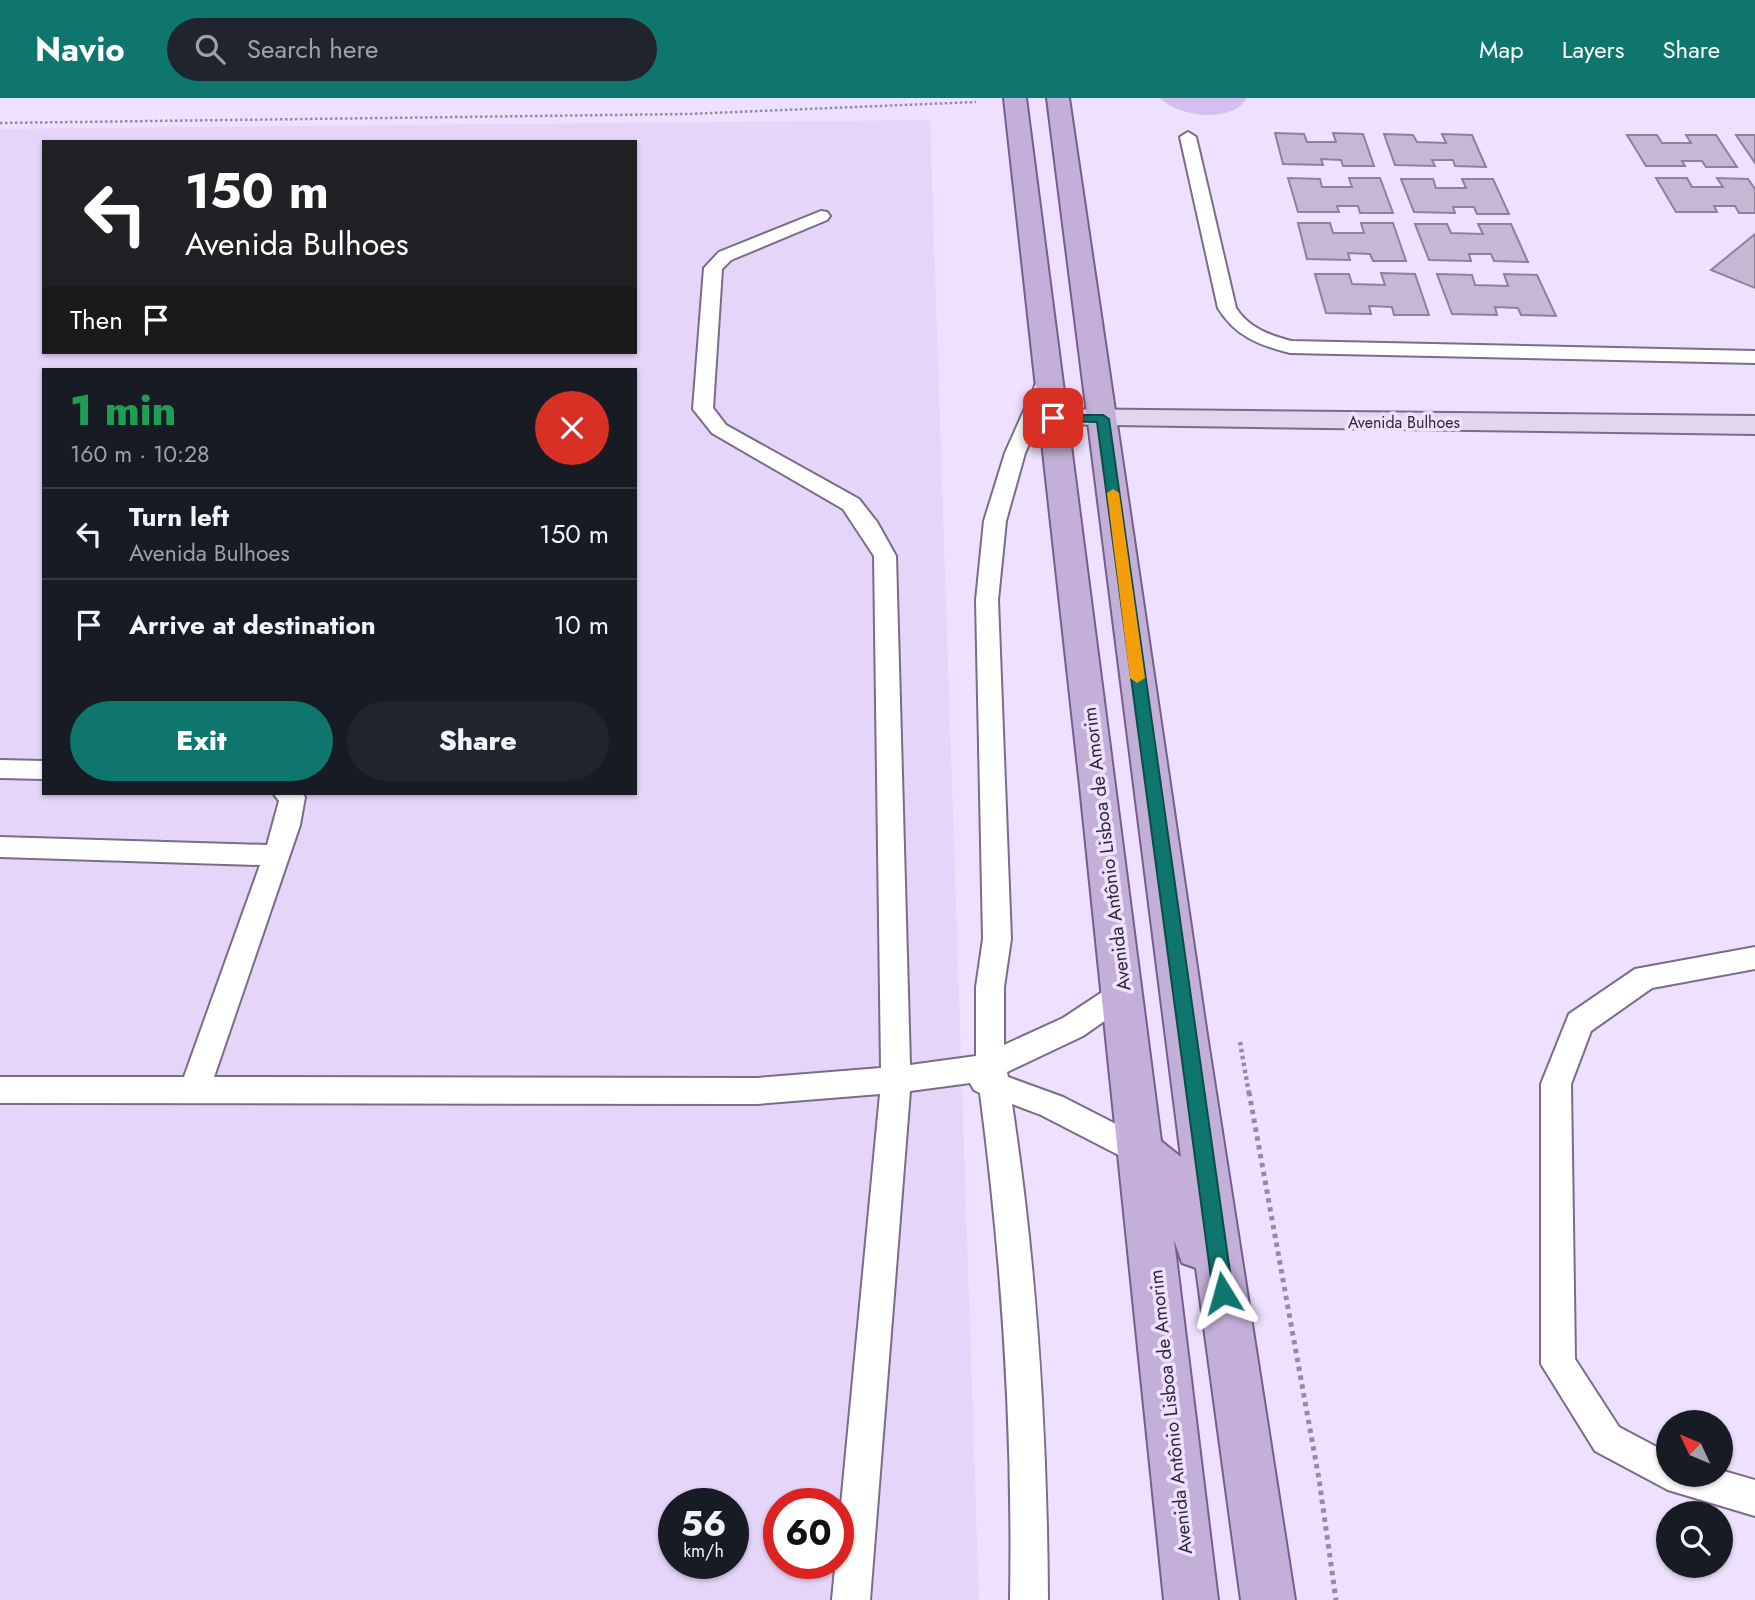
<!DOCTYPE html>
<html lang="en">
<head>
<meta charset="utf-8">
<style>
	:root { --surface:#171b24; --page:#20242c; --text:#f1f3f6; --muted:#9ea1a6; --line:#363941; --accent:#0f766e }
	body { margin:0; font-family:Jost,sans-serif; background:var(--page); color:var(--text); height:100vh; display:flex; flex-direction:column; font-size:26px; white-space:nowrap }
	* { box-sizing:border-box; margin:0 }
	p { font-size:23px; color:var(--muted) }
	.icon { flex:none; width:38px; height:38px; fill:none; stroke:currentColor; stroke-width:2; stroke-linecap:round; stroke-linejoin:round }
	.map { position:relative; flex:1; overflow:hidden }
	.side { position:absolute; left:42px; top:270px; width:595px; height:427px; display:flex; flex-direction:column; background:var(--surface); border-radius:0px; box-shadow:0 2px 5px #0004 }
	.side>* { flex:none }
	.hud { position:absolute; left:42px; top:42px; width:595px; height:214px; border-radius:0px; box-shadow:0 2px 5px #0004; background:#202124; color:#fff; overflow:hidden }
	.needle { width:46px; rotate:314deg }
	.buttons { position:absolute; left:1656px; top:1312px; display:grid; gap:14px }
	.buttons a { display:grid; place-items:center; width:77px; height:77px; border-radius:50%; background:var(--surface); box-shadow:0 2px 5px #0004; font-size:35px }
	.speed { position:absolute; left:658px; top:1390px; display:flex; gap:14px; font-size:35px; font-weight:700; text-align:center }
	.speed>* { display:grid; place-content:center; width:91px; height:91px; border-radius:50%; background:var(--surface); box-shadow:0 2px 5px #0004; line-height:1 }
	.speed small { font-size:18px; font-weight:400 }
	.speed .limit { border:10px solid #d22; background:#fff; color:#111 }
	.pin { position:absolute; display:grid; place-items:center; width:60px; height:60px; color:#fff; margin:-30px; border-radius:14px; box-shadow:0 4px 10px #0006 }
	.me { position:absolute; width:77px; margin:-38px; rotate:352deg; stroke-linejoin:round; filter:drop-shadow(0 0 5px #0008) }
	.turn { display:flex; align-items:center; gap:24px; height:147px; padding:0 28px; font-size:32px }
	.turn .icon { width:91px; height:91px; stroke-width:2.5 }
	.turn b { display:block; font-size:49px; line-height:60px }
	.then { display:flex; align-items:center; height:66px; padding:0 28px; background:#0003; gap:14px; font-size:26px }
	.round { display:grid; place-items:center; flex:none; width:74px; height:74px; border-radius:37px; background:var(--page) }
	.overview { display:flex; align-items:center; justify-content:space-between; height:119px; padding:0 28px }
	h1 { font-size:42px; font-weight:800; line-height:52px; color:#1e9e55 }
	.action { display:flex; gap:14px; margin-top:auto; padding:14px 28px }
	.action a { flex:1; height:80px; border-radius:42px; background:var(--accent); color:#fff; font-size:28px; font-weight:800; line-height:80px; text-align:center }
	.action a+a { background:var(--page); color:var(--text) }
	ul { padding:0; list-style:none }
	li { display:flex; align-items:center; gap:21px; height:91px; padding:0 28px; border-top:2px solid var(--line) }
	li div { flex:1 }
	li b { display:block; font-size:26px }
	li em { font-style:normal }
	header { display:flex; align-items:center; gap:42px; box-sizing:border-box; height:98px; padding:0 35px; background:var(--accent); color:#fff }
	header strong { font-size:33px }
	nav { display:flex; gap:38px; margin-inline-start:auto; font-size:24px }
	.search { width:490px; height:63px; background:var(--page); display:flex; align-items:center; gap:18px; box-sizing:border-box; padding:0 24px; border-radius:38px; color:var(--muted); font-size:26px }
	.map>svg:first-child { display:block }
</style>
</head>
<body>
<header>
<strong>Navio</strong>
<div class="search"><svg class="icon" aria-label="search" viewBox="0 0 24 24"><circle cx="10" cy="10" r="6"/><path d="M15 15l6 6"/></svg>Search here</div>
<nav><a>Map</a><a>Layers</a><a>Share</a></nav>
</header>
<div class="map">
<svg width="1755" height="1502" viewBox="0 0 1755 1502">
	<rect width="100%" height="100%" fill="#eee1ff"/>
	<path fill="#e5d5f9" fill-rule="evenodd" d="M930 22 979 1502H0V31ZM44 44H635V254H44ZM44 271H635V695H44ZM674 1405H733V1465H674ZM779 1405H838V1465H779Z"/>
	<path fill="#d5bfef" d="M1160 0H1247C1232 26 1178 19 1160 0Z"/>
	<g fill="#c5b8d5" stroke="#8e819c" stroke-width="2">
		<polygon points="1275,35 1304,36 1307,44 1336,44 1333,35 1363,36 1374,68 1343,68 1341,62 1321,61 1323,67 1283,66"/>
		<polygon points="1384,36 1413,37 1417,44 1446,45 1442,36 1472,37 1486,69 1455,68 1453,62 1432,62 1435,68 1395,67"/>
		<polygon points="1627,37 1657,37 1662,45 1691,45 1686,37 1716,37 1737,69 1706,69 1702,63 1682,63 1685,68 1646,68"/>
		<polygon points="1736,37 1755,37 1755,65"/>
		<polygon points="1288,80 1320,81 1322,89 1352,89 1349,80 1380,80 1393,115 1360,115 1358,108 1337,108 1339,114 1298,114"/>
		<polygon points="1656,80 1687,80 1692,89 1723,89 1717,80 1748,81 1755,91 1755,115 1739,115 1735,108 1714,108 1717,114 1676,114"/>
		<polygon points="1401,81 1433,81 1436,90 1466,90 1462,81 1493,81 1509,116 1477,116 1474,109 1453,109 1455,115 1414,114"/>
		<polygon points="1298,125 1330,125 1333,135 1364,135 1361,125 1393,125 1406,163 1373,163 1370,156 1348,155 1350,162 1307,161"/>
		<polygon points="1415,126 1447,126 1451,135 1483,136 1478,126 1511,126 1528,164 1494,163 1491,156 1469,156 1471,163 1429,162"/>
		<polygon points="1755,136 1755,190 1711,172"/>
		<polygon points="1381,175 1415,176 1429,217 1394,217 1392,209 1369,208 1371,216 1326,215 1315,176 1349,176 1352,186 1385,187"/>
		<polygon points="1437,176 1472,177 1475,187 1508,188 1504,176 1537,177 1556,218 1521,217 1518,210 1495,209 1497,217 1452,216"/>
	</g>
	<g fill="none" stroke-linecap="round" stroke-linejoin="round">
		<defs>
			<g id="lane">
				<path d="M1188 34 1196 39 1236 210C1249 230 1269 237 1291 243L1755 253V265L1290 255C1259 247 1235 238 1218 210L1180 39Z"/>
				<path d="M821 113 827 114 830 118 827 122 731 162 722 171 713 310 726 327 859 401 877 424 896 458 910 967 976 958V889L983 841 976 502 984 423 1005 355 1038 281 1048 275 1058 281 1025 355 1006 423 998 502 1011 841 1004 889V947L1063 920 1113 887 1123 883 1133 887 1137 895 1133 903 1083 938 1007 974 1008 979 1063 999 1151 1044 1155 1054 1151 1064 1140 1068 1041 1017 1012 1006C1037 1170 1047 1336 1048 1502H1010C1013 1332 1002 1163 980 995L974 992 970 985 910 993 870 1502H832L880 996 757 1006 0 1005V979H184L260 767 0 759V739L267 747 279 703 273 695H302L305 699 300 727 214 979 757 980 881 970 874 458 843 411 712 335 693 311 704 170 719 154Z"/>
				<polygon points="0,662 44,663 44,681 0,680"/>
				<polygon points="1755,849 1755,871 1652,890 1591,933 1571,986 1575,1261 1619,1329 1668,1355 1668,1377 1720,1377 1720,1372 1755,1382 1755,1418 1668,1392 1595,1353 1541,1266 1541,986 1569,916 1635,871"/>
			</g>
			<polygon id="secondary" points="1053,311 1755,318 1755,336 1043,326 1038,320 1043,314"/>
			<polygon id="primary" points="1004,0 1026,0 1161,1043 1181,1059 1047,0 1069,0 1207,937 1295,1502 1241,1502 1196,1170 1182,1165 1174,1142 1218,1502 1164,1502 1080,688"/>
		</defs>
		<use href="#lane" stroke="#796d87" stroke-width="4"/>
		<use href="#secondary" stroke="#796d87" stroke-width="4"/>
		<use href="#primary" stroke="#765e8f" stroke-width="4"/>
		<polyline stroke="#968ca2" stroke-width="2.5" stroke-dasharray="2.5 2.5" stroke-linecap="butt" points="0,25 687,16 976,4"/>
		<polyline stroke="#968ca2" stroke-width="4.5" stroke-dasharray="3.5 3.5" stroke-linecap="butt" points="1240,944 1249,996"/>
		<polyline stroke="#968ca2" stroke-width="5" stroke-dasharray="4.5 4.5" stroke-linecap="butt" points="1249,994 1319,1381 1336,1502"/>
		<use href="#lane" fill="#fff" fill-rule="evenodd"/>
		<use href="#secondary" fill="#e1d7ec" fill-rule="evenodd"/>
		<use href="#primary" fill="#c4afd9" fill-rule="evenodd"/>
	</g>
	<polygon fill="#0f766e" stroke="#0a4d48" stroke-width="2" points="1048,317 1103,317 1109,321 1233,1195 1230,1202 1223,1205 1216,1202 1213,1195 1097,324 1053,323 1048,322"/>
	<polygon fill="#f59e0b" points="1113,391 1119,395 1145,580 1137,585 1130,580 1107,395"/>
	<g text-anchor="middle" stroke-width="7" stroke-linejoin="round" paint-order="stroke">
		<g font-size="16" fill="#2f2935" stroke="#eee1ff">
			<text x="1404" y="330">Avenida Bulhoes</text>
		</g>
		<g font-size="19" fill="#2f2935" stroke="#eee1ff">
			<text transform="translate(1106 751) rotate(-97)" y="7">Avenida Antônio Lisboa de Amorim</text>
			<text transform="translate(1170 1314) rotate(-96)" y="7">Avenida Antônio Lisboa de Amorim</text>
		</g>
	</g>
</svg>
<div class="buttons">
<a><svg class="needle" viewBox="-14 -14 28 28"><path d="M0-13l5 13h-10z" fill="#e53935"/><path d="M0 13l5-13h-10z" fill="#9ea1a6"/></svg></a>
<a><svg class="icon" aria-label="search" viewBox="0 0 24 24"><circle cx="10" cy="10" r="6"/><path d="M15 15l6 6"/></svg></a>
</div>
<div class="speed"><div>56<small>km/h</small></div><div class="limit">60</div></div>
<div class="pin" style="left:1053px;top:320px;background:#d93025"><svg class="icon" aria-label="arrive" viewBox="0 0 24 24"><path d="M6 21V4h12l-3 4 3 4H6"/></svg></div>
<svg class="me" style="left:1223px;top:1195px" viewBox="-20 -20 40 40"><path d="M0-17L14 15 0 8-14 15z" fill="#0f766e" stroke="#fff" stroke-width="4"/></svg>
<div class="hud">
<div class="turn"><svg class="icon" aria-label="left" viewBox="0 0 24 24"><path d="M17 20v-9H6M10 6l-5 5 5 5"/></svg><div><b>150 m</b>Avenida Bulhoes</div></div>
<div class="then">Then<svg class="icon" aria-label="arrive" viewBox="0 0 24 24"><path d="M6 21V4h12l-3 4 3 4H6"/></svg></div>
</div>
<section class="side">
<div class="overview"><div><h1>1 min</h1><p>160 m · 10:28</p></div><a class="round" style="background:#d93025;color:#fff"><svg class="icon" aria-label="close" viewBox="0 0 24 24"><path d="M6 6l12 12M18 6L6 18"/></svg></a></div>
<ul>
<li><svg class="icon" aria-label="left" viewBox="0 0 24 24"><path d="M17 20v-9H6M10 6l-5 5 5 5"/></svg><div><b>Turn left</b><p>Avenida Bulhoes</p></div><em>150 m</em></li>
<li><svg class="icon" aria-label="arrive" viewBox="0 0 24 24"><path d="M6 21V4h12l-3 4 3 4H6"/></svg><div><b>Arrive at destination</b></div><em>10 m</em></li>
</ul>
<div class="action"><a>Exit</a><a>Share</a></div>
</section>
</div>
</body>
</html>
